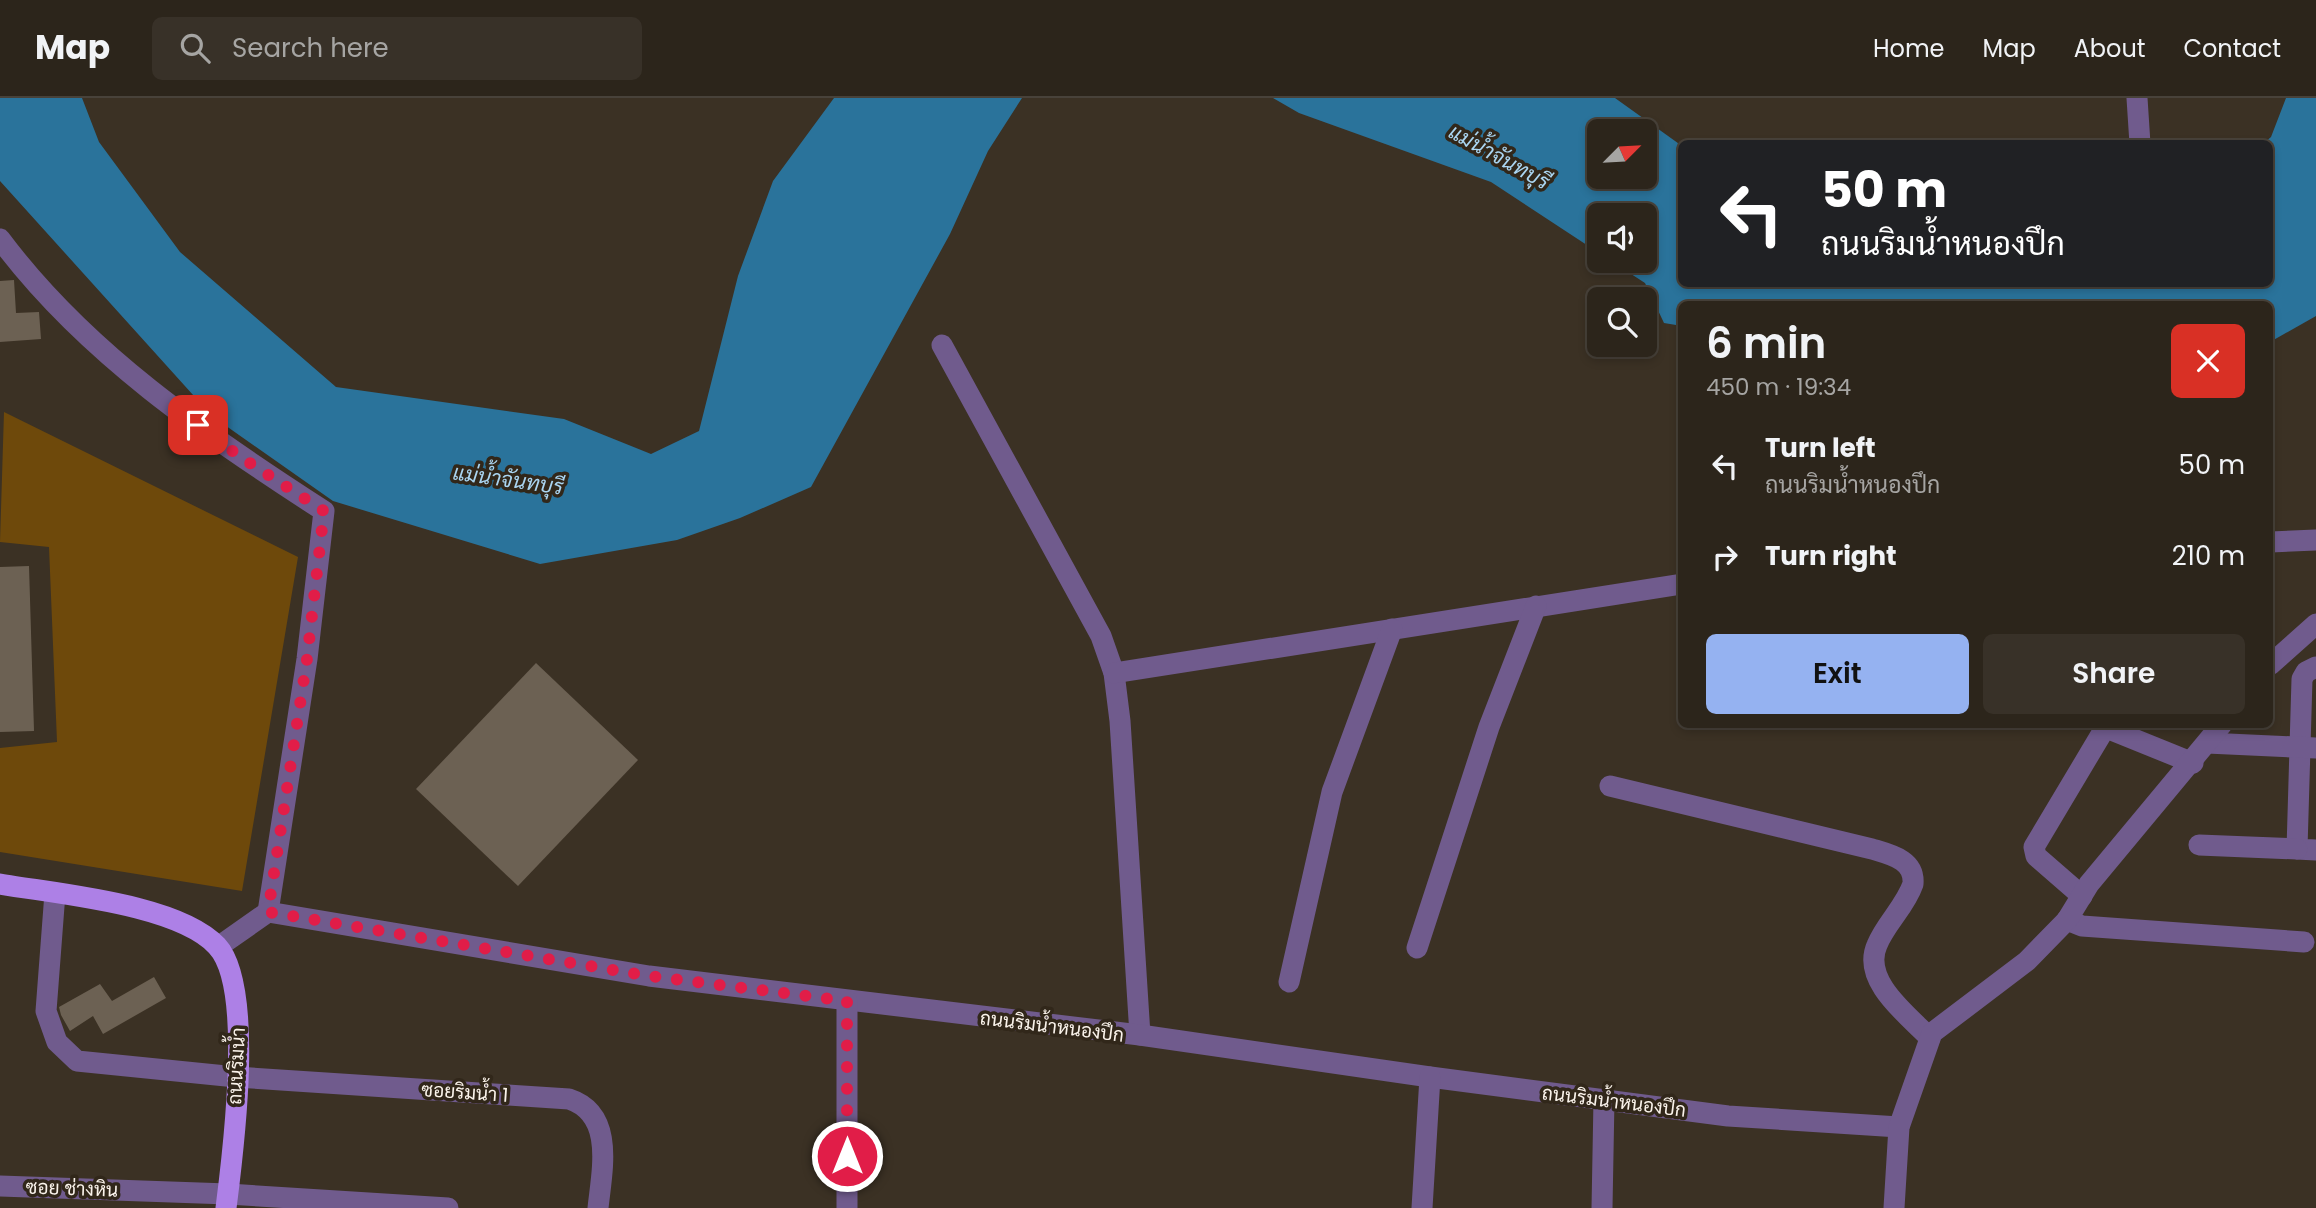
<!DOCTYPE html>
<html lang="en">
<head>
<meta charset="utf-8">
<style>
	:root { --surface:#2c251b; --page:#383128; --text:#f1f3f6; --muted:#a6a5a3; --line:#48423a; --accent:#95b2f1 }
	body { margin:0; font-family:Poppins,Sarabun,sans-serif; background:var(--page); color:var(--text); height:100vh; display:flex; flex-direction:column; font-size:26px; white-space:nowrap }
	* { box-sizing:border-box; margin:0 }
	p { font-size:23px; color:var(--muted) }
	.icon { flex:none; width:38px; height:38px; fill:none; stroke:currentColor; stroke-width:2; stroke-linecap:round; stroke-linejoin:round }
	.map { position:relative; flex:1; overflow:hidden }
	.drawer { position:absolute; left:1678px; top:203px; width:595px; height:427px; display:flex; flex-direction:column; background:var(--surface); border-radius:10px; box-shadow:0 4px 10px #0003,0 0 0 2px var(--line) }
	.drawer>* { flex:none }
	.top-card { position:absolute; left:1678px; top:42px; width:595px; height:147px; border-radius:10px; box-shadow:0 4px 10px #0003,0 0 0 2px var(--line); background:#202124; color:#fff; overflow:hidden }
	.needle { width:46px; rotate:66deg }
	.tools { position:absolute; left:1587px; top:21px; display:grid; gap:14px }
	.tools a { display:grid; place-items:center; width:70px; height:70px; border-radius:10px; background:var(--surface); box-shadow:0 4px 10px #0003,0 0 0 2px var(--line); font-size:35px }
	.pin { position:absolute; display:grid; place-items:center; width:60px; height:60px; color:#fff; margin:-30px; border-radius:14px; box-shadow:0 4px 10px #0006 }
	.me { position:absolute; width:77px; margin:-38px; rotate:0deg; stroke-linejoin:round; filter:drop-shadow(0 0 5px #0008) }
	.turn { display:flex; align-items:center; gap:24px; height:147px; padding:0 28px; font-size:32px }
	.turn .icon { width:91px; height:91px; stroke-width:2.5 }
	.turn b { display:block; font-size:49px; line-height:60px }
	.round { display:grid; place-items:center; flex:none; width:74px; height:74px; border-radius:10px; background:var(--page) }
	.summary { display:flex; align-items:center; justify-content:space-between; height:119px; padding:0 28px }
	h1 { font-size:42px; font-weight:600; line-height:52px }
	.action { display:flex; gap:14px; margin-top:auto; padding:14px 28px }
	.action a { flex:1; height:80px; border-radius:10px; background:var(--accent); color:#111; font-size:28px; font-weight:600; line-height:80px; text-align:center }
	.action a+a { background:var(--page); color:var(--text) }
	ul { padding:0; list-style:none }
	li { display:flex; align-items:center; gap:21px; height:91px; padding:0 28px }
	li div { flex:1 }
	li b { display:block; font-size:26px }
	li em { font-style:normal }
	header { display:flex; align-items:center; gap:42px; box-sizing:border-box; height:98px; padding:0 35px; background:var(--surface); border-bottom:2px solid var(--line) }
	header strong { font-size:33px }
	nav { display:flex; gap:38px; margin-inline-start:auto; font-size:24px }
	.search { width:490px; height:63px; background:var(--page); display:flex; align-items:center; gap:18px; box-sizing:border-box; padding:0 24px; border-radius:10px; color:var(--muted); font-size:26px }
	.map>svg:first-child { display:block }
</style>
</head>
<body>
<header>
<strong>Map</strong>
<div class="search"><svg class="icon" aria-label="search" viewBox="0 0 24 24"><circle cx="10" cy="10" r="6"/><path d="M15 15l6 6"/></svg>Search here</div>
<nav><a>Home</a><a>Map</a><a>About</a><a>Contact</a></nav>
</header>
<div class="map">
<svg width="2316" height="1110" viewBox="0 0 2316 1110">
	<rect width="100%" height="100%" fill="#3b3124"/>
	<polygon fill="#6e490b" points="4,314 298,459 242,793 0,754 0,650 57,644 49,449 0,444"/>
	<g fill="#2a739b" fill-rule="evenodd">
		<polygon points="0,0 82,0 99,44 180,154 336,289 564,321 651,356 699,333 738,178 773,83 834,0 1022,0 988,53 950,136 811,389 740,420 677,442 540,466 333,403 212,318 0,83"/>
		<path d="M1273 0H1615L1682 48V186H2270V46L2264 45 2271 39 2286 0H2316V218L2270 244V206H1682V228L1664 225 1645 185 1611 163H1645V117H1600L1599 155 1491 84 1299 15ZM1600 33H1645V79H1600Z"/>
	</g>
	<g fill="#6c6153">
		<polygon points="14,182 16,215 39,214 41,241 0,244 0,183"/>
		<polygon points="29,468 34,633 0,634 0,469"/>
		<polygon points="536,565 638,662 518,788 416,691"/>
		<polygon points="154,879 166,900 103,936 93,918 70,933 61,917 59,909 100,886 112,903"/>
	</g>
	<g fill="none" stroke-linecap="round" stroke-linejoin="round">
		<g stroke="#705b8d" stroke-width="21">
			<polyline points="2137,0 2140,46"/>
			<path d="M0 141C85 255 206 337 324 413L307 561 268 814"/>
			<polyline points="942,247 1101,538 1114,575 1120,623 1140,937"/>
			<polyline points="2270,444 2316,442"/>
			<polyline points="2270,567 2316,526"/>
			<polyline points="2316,569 2306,574 2302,581 2297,751 2316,752"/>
			<polyline points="1114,575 1682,486"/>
			<polyline points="2207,645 2316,650"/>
			<path d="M1610 688 1872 751C1892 757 1915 762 1913 786 1905 809 1886 825 1877 847 1861 883 1909 918 1930 940"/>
			<polyline points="2199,747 2297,751"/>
			<path d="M55 795 46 913 57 944 77 963 236 979 569 1001C615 1016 602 1072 598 1110"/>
			<polyline points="2082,798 2036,758 2034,749 2102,635 2109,631 2193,665"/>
			<polyline points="2067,822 2082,828 2304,844"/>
			<polyline points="218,849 268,814 649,878 1140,937 1430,979 1728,1018 1899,1029"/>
			<polyline points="1417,850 1489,629 1536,508"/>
			<polyline points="1289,884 1332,694 1392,531"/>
			<polyline points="847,903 847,1110"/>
			<polyline points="0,1088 228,1096 448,1110"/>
			<polyline points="1422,1110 1430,979"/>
			<polyline points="1602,1110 1604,1001"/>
			<polyline points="1894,1110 1899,1029 1932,935 2027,863 2067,822 2089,786 2222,626"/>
		</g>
		<path stroke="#ad80e6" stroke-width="21" d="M0 786C57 796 178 806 217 848 255 889 233 1055 226 1110"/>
	</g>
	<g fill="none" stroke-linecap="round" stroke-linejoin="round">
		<polyline stroke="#e11d48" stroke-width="12" stroke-dasharray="0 21.6" points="198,327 239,358 324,413 307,561 268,814 649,878 847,903 847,1058"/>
	</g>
	<g text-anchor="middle" stroke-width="7" stroke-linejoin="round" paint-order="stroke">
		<g font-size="19" fill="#faf3eb" stroke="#31271a">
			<text transform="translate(1052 928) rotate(7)" y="7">ถนนริมน้ำหนองปึก</text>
			<text transform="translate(236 968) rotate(-87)" y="7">ถนนริมน้ำ</text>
			<text transform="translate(465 994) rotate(4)" y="7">ซอยริมน้ำ 1</text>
			<text transform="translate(1614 1003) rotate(7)" y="7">ถนนริมน้ำหนองปึก</text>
			<text transform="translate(72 1090) rotate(2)" y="7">ซอย ช่างหิน</text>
		</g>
		<g font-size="21" font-style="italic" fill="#aad5f1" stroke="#31271a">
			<text transform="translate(1499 59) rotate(29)" y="7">แม่น้ำจันทบุรี</text>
			<text transform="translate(508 382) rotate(8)" y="7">แม่น้ำจันทบุรี</text>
		</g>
	</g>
</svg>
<div class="tools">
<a><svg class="needle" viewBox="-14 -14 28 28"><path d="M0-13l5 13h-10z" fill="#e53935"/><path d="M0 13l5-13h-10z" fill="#a6a5a3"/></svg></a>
<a><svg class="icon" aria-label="sound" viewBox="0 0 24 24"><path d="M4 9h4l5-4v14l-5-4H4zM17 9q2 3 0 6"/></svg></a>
<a><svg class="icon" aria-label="search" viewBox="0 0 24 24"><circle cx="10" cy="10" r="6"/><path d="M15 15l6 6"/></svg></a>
</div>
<div class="pin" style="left:198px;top:327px;background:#d93025"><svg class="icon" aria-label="arrive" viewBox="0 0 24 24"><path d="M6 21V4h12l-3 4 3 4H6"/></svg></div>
<svg class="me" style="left:847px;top:1058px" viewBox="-20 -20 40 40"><circle r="17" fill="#e11d48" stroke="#fff" stroke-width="3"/><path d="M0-11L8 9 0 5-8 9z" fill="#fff"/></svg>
<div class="top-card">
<div class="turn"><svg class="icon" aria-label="left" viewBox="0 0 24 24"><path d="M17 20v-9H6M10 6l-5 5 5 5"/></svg><div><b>50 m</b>ถนนริมน้ำหนองปึก</div></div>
</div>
<section class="drawer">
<div class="summary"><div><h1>6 min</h1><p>450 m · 19:34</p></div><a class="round" style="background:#d93025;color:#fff"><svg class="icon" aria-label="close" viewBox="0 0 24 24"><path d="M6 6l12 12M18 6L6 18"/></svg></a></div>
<ul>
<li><svg class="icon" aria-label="left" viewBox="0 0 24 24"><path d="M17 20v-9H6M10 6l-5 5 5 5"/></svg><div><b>Turn left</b><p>ถนนริมน้ำหนองปึก</p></div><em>50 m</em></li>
<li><svg class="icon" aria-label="right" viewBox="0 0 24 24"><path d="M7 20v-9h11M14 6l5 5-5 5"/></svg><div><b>Turn right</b></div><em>210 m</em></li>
</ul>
<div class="action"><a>Exit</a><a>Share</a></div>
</section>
</div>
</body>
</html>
